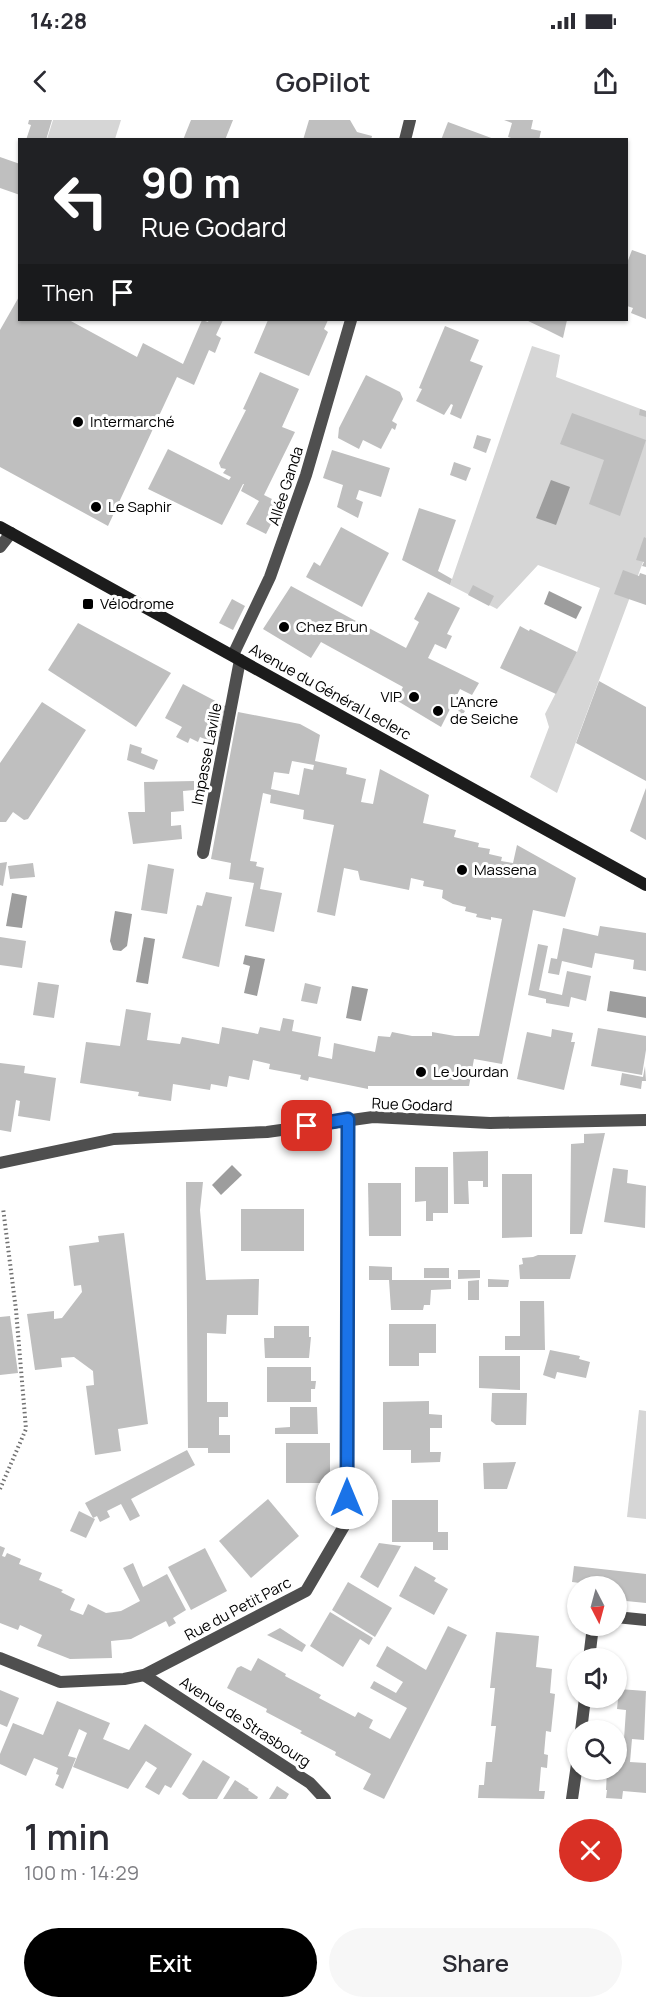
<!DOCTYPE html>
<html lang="en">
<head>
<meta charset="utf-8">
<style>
	:root { --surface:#fff; --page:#f7f7f7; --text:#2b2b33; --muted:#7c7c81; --accent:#000 }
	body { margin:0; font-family:Manrope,sans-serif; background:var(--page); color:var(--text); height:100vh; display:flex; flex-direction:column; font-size:22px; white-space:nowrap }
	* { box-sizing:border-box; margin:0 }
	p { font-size:20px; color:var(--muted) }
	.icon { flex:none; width:33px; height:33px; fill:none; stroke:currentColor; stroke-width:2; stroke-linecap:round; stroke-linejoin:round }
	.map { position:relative; height:1679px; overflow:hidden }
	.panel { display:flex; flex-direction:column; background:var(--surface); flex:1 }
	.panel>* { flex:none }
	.banner { position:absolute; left:18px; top:18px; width:610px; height:183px; border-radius:0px; box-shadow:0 2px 4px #0004; background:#202124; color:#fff; overflow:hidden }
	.needle { width:39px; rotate:174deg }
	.buttons { position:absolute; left:567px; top:1456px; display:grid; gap:12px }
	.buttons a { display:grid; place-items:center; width:60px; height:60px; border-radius:50%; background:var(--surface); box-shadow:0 2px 4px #0004; font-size:30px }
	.pin { position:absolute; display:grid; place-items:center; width:51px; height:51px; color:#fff; margin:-26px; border-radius:12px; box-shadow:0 3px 9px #0006 }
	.me { position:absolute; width:66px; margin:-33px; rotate:0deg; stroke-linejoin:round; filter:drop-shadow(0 0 4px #0008) }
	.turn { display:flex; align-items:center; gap:21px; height:126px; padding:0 24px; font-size:27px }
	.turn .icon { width:78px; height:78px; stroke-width:2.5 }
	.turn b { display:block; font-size:42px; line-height:51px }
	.then { display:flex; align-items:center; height:57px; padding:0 24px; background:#0003; gap:12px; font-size:22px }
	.round { display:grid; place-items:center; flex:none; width:63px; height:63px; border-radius:32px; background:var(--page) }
	.headline { display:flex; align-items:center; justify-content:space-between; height:102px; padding:0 24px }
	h1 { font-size:36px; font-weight:600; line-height:45px }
	.action { display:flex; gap:12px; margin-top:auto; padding:12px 24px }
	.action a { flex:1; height:69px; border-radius:36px; background:var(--accent); color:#fff; font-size:24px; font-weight:600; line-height:69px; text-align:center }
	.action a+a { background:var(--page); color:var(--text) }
	.status { display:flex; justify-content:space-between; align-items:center; height:42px; padding:0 30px; background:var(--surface); direction:ltr }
	.status svg { height:16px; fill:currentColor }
	header { display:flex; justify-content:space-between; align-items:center; height:78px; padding:0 24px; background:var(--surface); font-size:27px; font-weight:600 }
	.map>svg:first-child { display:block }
</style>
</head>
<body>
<div class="status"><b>14:28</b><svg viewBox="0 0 49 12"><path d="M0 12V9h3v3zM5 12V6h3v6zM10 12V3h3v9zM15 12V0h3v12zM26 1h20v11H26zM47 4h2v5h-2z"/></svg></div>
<header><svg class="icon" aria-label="back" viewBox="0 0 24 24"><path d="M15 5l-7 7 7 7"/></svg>GoPilot<svg class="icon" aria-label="share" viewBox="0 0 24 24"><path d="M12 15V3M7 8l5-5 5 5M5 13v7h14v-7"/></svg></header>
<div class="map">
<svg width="646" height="1679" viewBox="0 0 646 1679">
	<rect width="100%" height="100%" fill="#fff"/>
	<g fill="#d6d6d6">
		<polygon points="53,0 121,0 115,19 47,19"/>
		<polygon points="532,226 560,235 556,257 646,291 646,434 557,673 530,657 549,607 545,594 577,532 600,468 538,445 497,489 450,465"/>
		<polygon points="639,1290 646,1291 646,1399 627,1397"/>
	</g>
	<g fill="#9d9d9d">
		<polygon points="551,360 570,367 556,405 536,398"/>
		<polygon points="549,471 582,487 576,499 544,484"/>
		<polygon points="12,773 27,776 22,808 6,806"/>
		<polygon points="115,791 132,794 127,826 121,831 113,830 110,821"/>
		<polygon points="144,817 155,819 148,864 136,862"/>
		<polygon points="245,835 265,839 257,876 244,873 250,846 243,844"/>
		<polygon points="352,866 368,869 361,901 346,898"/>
		<polygon points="610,871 646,877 646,898 607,891"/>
		<polygon points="232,1045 242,1055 221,1075 212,1065"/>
	</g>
	<g fill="#bfbfbf" fill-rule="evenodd">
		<polygon points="29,0 52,0 46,20 26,20 31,5 28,4"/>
		<polygon points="191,0 233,0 225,20 183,20"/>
		<polygon points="309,0 350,0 357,12 372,16 371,20 303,20"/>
		<polygon points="504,0 533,0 531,9 541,11 539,20 517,20 508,17 512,3"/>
		<polygon points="448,2 494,19 494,20 441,20"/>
		<polygon points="0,37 20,44 20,75 0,68"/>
		<polygon points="632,130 646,135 646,199 631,193 633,188 627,186 627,143"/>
		<polygon points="20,175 20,200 69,200 137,237 143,223 183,244 202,200 208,202 209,200 223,200 216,215 221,218 215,233 209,230 194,265 177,257 108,406 0,347 0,210"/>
		<polygon points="268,200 328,200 324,209 328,212 309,256 254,233"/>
		<polygon points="526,200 567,200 563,218 547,210"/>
		<polygon points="445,206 479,220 470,241 483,246 461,299 450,294 453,285 451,284 444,295 416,281 422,269 419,268"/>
		<polygon points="260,252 299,269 282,307 295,312 264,375 286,386 276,404 272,402 266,414 246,404 259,381 241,371 244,364 243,364 222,405 148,369 168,329 229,360 231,357 223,353 226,349 221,348 219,343 246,290 243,289"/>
		<polygon points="366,255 400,272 403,279 392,301 397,304 395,310 392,308 381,329 363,320 359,329 338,318 339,308"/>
		<polygon points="640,289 646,291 646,297 639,295"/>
		<polygon points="572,293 646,320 620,396 589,384 604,340 560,324"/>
		<polygon points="477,315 491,319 486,333 473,328"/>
		<polygon points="332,330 390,348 381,377 359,370 356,379 363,382 358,398 337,387 343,365 323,358"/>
		<polygon points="454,342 471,348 466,361 450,355"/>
		<polygon points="419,388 456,400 438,451 452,459 450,465 402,440"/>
		<polygon points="341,407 389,433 362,487 306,457 314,442 320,446"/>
		<polygon points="644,417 646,418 646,447 642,446 644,442 636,440"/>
		<polygon points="623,450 639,456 640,453 646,455 646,485 614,474"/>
		<polygon points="473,465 494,476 489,486 468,475"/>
		<polygon points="291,466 406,528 419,502 414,499 428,472 460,488 447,514 452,516 446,529 435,524 428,538 479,563 472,575 460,569 441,607 396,580 403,567 321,522 311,538 263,509"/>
		<polygon points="232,479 245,486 233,510 219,503"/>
		<polygon points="78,503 171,553 136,607 48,550"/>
		<polygon points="520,506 529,511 530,509 577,532 556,574 500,548"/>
		<polygon points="599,561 646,587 646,661 576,623"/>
		<polygon points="183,564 225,586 218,621 213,623 200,617 198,622 190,618 188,623 176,617 182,607 165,598"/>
		<polygon points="42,582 86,610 28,699 24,700 13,692 6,702 0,702 0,643"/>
		<polygon points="460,588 465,591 462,596 457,593"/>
		<path d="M238 592 300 604 320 615 315 641 347 648 346 654 366 659 361 682 373 684 380 649 429 675 423 703 456 710 454 717 479 723 478 727 490 729 489 734 502 737 501 741 513 743 517 725 576 758 565 797 533 790 502 944 474 939 469 966H368V969L309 957 308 961 300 959 301 955 269 949 270 944 253 940 249 960 229 956 227 967 211 964 210 970 173 964 171 981 138 976 139 972 80 963 86 922 120 926 126 889 151 893 147 920 180 924 182 917 219 924 222 907 258 914 260 907 280 911 283 898 294 900 292 911 321 917 318 936 332 939 334 923 375 932 378 916 390 917 392 912 412 916H432V912L455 916H479L502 799 491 797V800L476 797 477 794 465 791 466 787 453 784 442 778 443 770 423 766 424 761 411 758 409 770 360 760 358 751 344 748 335 796 317 792 334 705 303 699 304 690 270 683 271 675 263 673 250 741 257 742 256 746 264 748 260 769 282 773 274 812 245 806 254 763 229 759 231 743 211 739ZM292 641 314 645 313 650 304 648 299 675 271 669 274 652 289 654Z"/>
		<polygon points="130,624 142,628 141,633 158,640 154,650 127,640"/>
		<polygon points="194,661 194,670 183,671 184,691 171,692 171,706 181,705 182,719 133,724 128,692 145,692 144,662"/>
		<polygon points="646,668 646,720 630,711"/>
		<polygon points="7,742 3,766 0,765 0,743"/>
		<polygon points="33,743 35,757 10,759 8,746"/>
		<polygon points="148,744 174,749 167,794 141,790"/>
		<polygon points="206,772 232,777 219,847 182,838 197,785 202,786"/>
		<polygon points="600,806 646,813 646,851 633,849 634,840 595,833 592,848 562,841 559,855 548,853 551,838 557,839 563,808 598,816"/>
		<polygon points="0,817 26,821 22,848 0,845"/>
		<polygon points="538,824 548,826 539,870 562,875 567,851 591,856 586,881 571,877 569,887 546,883 546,879 528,875"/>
		<polygon points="38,862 59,865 54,898 33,895"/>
		<polygon points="305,863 321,867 317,884 301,881"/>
		<polygon points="598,908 646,916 646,930 642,955 591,946"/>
		<polygon points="552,909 573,913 571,922 575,922 564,970 517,959 527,912 551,917"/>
		<polygon points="0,943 25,946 24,953 56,958 50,1001 18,996 20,981 16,980 11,1012 0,1010"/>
		<polygon points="645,946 646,961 642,961 641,969 620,965 622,953 643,957"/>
		<polygon points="605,1013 582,1114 570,1114 571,1024 584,1023 584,1014"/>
		<polygon points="488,1031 488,1067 483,1067 483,1061 468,1061 469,1084 454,1084 453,1032"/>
		<polygon points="415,1047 448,1047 448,1093 433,1093 433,1101 426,1101 426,1081 415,1082"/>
		<polygon points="613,1048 628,1050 627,1063 646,1066 645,1108 604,1102"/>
		<polygon points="502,1054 532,1054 532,1117 502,1118"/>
		<polygon points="186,1062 203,1062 200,1090 206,1160 259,1159 258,1195 227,1195 226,1214 207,1213 207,1282 228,1282 228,1297 219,1297 219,1315 230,1315 230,1333 208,1333 208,1328 188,1328"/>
		<polygon points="368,1063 401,1063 401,1116 369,1116"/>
		<rect x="241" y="1089" width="63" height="42"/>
		<polygon points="124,1113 148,1304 118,1309 121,1331 95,1335 86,1266 94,1265 93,1251 74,1237 61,1238 62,1247 35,1250 27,1194 54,1191 54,1199 62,1198 82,1172 81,1165 74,1166 69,1126 99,1122 98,1116"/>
		<polygon points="538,1135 576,1135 570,1159 520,1159 519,1145 523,1144 522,1138 533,1137"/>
		<polygon points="369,1146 392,1147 392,1160 451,1160 451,1169 431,1170 430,1185 424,1185 423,1190 391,1190 389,1160 369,1160"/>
		<rect x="424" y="1148" width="25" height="10"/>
		<polygon points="458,1150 480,1150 480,1158 458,1159"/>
		<polygon points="488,1159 509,1160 508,1167 488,1167"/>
		<polygon points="479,1160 479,1180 468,1180 468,1161"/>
		<polygon points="520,1181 544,1181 545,1230 505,1230 505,1216 520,1216"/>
		<polygon points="10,1196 18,1253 0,1255 0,1197"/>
		<polygon points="389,1204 436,1204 436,1233 419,1233 419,1246 389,1246"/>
		<polygon points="274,1206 309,1206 309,1217 311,1217 309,1238 265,1238 264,1218 274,1218"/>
		<polygon points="550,1230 580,1236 579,1239 590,1242 586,1258 557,1252 555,1259 543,1255"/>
		<polygon points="479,1236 520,1236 520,1270 479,1268"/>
		<polygon points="267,1247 311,1247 311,1261 316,1261 315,1269 311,1269 311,1282 267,1282"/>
		<polygon points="492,1273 527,1273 526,1305 496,1305 491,1301"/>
		<polygon points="429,1281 429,1294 442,1295 442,1308 430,1308 430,1332 441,1332 440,1342 411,1343 411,1330 383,1330 383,1282"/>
		<polygon points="290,1287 317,1287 318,1314 275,1314 275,1308 290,1307"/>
		<rect x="286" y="1323" width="44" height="40"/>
		<polygon points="187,1330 195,1345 131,1379 140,1396 130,1401 121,1384 107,1391 110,1397 100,1402 97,1396 93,1398 85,1383"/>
		<polygon points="516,1342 507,1369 484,1369 483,1343"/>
		<polygon points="268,1379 299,1416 251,1458 219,1421"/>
		<polygon points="392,1380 438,1380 438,1412 448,1412 448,1430 433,1430 433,1422 392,1422"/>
		<polygon points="79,1391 95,1399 86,1418 70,1411"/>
		<polygon points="379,1423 401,1426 378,1468 360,1457"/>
		<polygon points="0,1426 5,1428 2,1436 5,1437 7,1433 21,1439 19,1444 42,1453 39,1460 63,1470 61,1472 75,1479 70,1490 83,1495 88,1484 106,1493 121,1491 140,1481 123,1448 133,1443 143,1467 167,1454 186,1490 173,1498 176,1503 169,1507 166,1501 131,1519 111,1521 112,1538 70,1539 37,1526 42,1515 20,1505 18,1510 0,1503"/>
		<polygon points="205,1428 227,1471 191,1490 168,1447"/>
		<polygon points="415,1446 436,1458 434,1461 448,1469 434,1495 399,1476"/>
		<polygon points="574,1446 646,1454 646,1483 616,1480 616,1467 588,1467 588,1464 572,1462"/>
		<polygon points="348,1462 392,1488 375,1517 332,1490"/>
		<polygon points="330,1492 373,1518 369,1525 360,1519 343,1547 310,1526"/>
		<polygon points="448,1506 467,1515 384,1679 363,1669 371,1654 335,1635 336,1632 300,1613 302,1611 266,1592 267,1589 227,1568 237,1548 241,1546 251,1551 258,1538 286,1554 285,1556 321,1575 319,1578 355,1597 358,1592 373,1600 369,1608 390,1619 407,1588 370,1568 374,1561 396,1573 403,1562 376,1546 387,1526 426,1550"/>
		<polygon points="280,1508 306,1525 302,1532 267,1515"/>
		<polygon points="496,1512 539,1516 536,1547 552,1549 550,1573 555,1574 551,1612 546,1611 544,1634 548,1635 547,1648 541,1647 539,1671 545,1671 544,1679 478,1678 479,1665 484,1665 486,1642 492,1642 496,1606 491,1606 495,1568 490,1568"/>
		<polygon points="619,1569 646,1571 644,1620 632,1619 630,1642 646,1643 646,1673 623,1671 622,1679 606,1678 607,1670 606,1670 607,1650 616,1650 616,1618 624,1619 626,1590 617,1589"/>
		<polygon points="0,1570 19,1578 7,1607 0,1604"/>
		<polygon points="57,1581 110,1603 103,1619 129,1630 145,1604 192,1634 171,1668 165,1665 159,1675 145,1667 157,1648 146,1641 128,1669 73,1647 87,1613 79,1609 68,1636 76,1638 63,1669 55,1665 59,1655 56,1654 58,1648 34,1638 26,1656 0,1644 0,1634 13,1603 43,1615"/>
		<polygon points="203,1640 230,1657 217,1679 189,1679 182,1674"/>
		<polygon points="235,1660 249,1669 248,1670 258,1677 257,1679 223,1679"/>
		<polygon points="277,1666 289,1674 286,1679 269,1679"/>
	</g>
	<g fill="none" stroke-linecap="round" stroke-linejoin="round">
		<polyline stroke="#717171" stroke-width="4" stroke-dasharray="1.5 3" stroke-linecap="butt" points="0,1369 26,1309 16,1190 3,1088"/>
		<g stroke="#4f4f4f" stroke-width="12">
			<polyline points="405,20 410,0"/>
			<polyline points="0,427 11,413"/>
			<polyline points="233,535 270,457 306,355 351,200"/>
		</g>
		<g stroke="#4f4f4f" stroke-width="12">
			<polyline points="203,733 240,540"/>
			<polyline points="0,1043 114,1019 267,1012 373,997 490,1003 646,1000"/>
			<polyline points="616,1497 646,1500"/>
			<polyline points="0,1538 60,1562 124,1559 144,1555 306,1471 347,1401 348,999"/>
			<polyline points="589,1539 593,1506"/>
			<polyline points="144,1555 310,1663 325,1679"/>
			<polyline points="581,1611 585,1578"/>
			<polyline points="572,1679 578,1637"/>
		</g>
		<polyline stroke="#1c1c1c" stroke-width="12" points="0,407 646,765"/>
	</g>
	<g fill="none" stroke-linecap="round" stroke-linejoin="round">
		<defs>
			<polyline id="route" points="307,1006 348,999 347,1378"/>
		</defs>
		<use href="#route" stroke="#114b97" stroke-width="15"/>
		<use href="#route" stroke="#1a73e8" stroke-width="10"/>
	</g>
	<g fill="#000" stroke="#fff" stroke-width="2">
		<circle cx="78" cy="302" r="6"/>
		<circle cx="96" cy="387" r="6"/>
		<rect x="82" y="478" width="12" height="12" rx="3"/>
		<circle cx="284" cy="507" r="6"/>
		<circle cx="414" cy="577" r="6"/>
		<circle cx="438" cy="591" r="6"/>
		<circle cx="462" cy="750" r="6"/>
		<circle cx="421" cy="952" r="6"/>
	</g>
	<g text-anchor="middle" stroke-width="6" stroke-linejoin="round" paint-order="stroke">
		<g font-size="15" fill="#000" stroke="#fff" text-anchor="start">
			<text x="90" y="307">Intermarché</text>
			<text x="108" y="392">Le Saphir</text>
			<text x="100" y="489">Vélodrome</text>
			<text x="296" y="512">Chez Brun</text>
			<text x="402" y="582" text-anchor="end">VIP</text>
			<text x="450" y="587">L'Ancre<tspan x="450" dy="17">de Seiche</tspan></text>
			<text x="474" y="755">Massena</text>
			<text x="433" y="957">Le Jourdan</text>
		</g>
		<g font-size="15" fill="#000" stroke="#fff">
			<text transform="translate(286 366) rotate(-72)" y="5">Allée Ganda</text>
			<text transform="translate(330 572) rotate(29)" y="5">Avenue du Général Leclerc</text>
			<text transform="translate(207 634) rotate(-79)" y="5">Impasse Laville</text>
			<text transform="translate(412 985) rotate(2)" y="5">Rue Godard</text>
			<text transform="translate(238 1489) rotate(-28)" y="5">Rue du Petit Parc</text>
			<text transform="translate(245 1602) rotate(33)" y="5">Avenue de Strasbourg</text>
		</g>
	</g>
</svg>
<div class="buttons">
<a><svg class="needle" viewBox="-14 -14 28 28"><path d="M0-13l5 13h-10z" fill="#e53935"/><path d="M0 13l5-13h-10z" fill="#7c7c81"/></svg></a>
<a><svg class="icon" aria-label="sound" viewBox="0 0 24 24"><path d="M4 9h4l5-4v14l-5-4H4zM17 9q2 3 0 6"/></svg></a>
<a><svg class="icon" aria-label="search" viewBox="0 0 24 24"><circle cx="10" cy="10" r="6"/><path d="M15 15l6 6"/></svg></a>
</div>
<div class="pin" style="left:307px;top:1006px;background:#d93025"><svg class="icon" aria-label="arrive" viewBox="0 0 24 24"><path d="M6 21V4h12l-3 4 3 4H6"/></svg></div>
<svg class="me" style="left:347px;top:1378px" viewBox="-20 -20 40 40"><circle r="19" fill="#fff"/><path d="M0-13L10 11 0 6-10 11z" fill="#1a73e8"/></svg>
<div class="banner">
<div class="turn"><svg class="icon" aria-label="left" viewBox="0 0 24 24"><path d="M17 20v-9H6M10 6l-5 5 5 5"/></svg><div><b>90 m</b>Rue Godard</div></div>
<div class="then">Then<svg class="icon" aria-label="arrive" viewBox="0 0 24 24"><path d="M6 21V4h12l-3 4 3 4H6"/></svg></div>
</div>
</div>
<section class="panel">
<div class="headline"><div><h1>1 min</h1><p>100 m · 14:29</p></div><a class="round" style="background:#d93025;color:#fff"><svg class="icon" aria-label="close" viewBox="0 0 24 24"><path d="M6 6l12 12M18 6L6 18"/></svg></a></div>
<div class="action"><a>Exit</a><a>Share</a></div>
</section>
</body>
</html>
